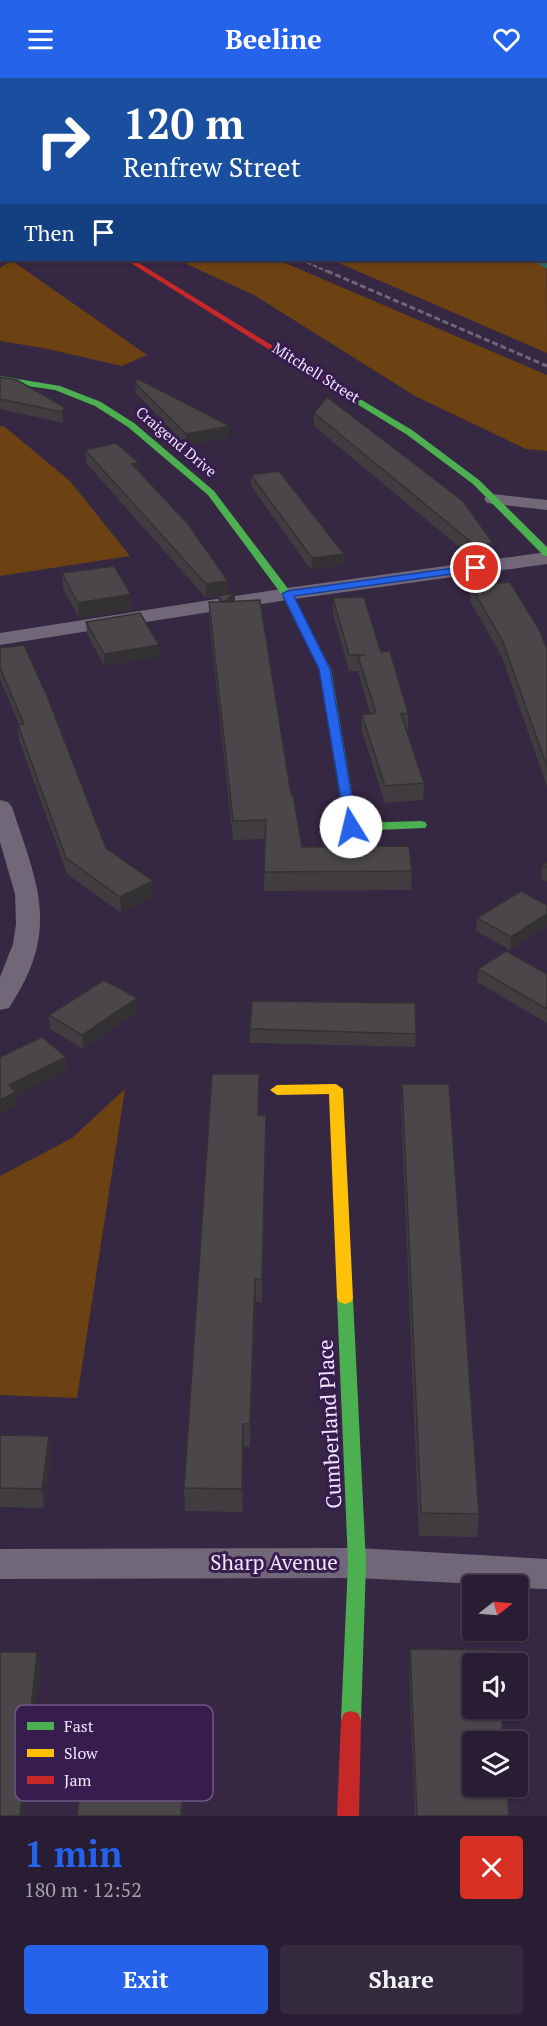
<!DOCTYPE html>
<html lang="en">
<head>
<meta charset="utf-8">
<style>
	:root { --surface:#281d32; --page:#342a3e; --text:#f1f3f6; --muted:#a5a2ac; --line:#443b4d; --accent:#2563eb }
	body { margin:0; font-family:"PT Serif",serif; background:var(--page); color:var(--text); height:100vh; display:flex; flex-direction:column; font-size:22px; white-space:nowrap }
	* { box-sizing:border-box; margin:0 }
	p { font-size:20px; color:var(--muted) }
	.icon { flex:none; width:33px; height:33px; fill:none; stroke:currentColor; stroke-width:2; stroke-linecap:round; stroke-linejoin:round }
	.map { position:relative; height:1738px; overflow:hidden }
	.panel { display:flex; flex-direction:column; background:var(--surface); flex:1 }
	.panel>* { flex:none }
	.banner { position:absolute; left:0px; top:0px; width:548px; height:183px; box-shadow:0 2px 4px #0004,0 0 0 2px var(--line); background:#1a4fa0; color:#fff; overflow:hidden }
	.needle { width:39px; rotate:73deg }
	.buttons { position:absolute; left:462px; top:1497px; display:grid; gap:12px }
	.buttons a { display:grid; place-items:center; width:66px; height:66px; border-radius:6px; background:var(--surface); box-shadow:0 2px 4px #0004,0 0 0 2px var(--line); font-size:30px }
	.pin { position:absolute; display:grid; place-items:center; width:51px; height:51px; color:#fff; margin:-26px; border:3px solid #fff; border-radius:50%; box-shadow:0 2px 6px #0007 }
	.me { position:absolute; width:66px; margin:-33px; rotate:351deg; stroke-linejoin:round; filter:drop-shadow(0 0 4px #0008) }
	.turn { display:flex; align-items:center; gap:21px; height:126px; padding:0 24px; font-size:27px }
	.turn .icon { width:78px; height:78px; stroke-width:2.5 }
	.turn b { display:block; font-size:42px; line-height:51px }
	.then { display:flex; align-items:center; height:57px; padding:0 24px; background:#0003; gap:12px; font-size:22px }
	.round { display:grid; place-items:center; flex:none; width:63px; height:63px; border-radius:6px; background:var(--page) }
	.overview { display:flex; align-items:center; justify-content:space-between; height:102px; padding:0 24px }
	h1 { font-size:36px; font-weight:600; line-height:45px; color:var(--accent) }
	.action { display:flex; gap:12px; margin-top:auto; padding:12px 24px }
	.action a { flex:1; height:69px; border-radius:6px; background:var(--accent); color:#fff; font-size:24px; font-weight:600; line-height:69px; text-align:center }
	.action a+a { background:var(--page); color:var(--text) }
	header { display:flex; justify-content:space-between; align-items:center; height:78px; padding:0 24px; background:var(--accent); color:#fff; font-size:27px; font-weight:600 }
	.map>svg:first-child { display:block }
</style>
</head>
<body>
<header><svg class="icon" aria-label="menu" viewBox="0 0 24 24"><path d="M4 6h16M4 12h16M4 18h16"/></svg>Beeline<svg class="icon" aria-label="heart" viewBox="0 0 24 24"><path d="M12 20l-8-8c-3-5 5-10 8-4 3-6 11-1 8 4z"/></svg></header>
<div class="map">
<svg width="547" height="1738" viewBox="0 0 547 1738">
	<rect width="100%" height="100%" fill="#362743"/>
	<g fill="#6c4213">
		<polygon points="546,87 547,275 332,182 546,182"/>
		<polygon points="11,182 147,277 122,288 43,270 0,263 0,190"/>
		<polygon points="178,182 278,182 547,297 547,373 526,371 415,318 254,217"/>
		<polygon points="0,348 5,349 70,403 130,478 0,498"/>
		<polygon points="125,1011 77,1320 0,1317 0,1098 72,1060"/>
	</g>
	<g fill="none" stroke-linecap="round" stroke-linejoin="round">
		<polyline stroke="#2b6f6a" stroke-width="4.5" points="536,182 547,188"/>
		<g fill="#706879" fill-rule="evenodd">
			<polygon points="493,416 547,422 547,432 487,425 484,421 487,417"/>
			<polygon points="547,474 547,486 287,522 0,567 0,555 287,510"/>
			<path d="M0 722 8 724 12 729C38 808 61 852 9 930L0 932V899L13 866 16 846 15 816 0 764Z"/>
			<polygon points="357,1470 547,1481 547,1511 518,1510 518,1508 357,1500 0,1501 0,1471"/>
		</g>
		<g fill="#4caf50" fill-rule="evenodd">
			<rect x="0" y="100" width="2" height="5"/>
			<polygon points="0,298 60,308 101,324 134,345 214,413 292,516 331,591 357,745 421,743 425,744 427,747 425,750 351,753 345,749 319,591 282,517 208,417 128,349 95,328 55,312 0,304"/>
			<polygon points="345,312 412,352 479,402 547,469 547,478 543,477 473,406 406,356 342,317 342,313"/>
			<polygon points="345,1214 351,1216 353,1220 366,1485 361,1642 358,1649 351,1651 344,1649 341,1642 348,1485 337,1220 339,1216"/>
		</g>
		<polygon fill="#ffc107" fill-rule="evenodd" points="336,1006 343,1011 353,1220 351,1224 345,1226 339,1224 337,1220 329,1016 277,1017 270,1012 277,1007"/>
		<g fill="#c62828" fill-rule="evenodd">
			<polygon points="126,182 134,182 349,315 342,317"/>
			<polygon points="351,1633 358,1635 361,1642 359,1738 337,1738 341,1642 344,1635"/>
		</g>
		<polyline stroke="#6f6679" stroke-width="2" stroke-dasharray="4.5 2" stroke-linecap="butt" points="301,182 331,195"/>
		<polyline stroke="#6f6679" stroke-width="3" stroke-dasharray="6 3" stroke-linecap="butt" points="327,193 547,288"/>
	</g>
	<g fill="#403c40">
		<polygon points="261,0 547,0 547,8 546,9 546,2 256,2"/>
		<polygon points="0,299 64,329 65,340 63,345 0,331"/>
		<polygon points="135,305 230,359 186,367 136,315"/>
		<polygon points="314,335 493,465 492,479 475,482 314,348"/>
		<polygon points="85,372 139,385 139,393 228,516 235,523 291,716 302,769 412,793 411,812 264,813 265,761 233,762 209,541 209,524 219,524 218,518 206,520 86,385"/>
		<polygon points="251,397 344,476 343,487 311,492 251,408"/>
		<polygon points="62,495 131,516 132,532 79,540 63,511"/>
		<polygon points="471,508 547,571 547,709 502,579 470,523"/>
		<polygon points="333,520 381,574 408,635 408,652 406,652 424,705 423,722 385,725 362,654 362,637 370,636 358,593 349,593 333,536"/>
		<polygon points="86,544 159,567 160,579 104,588 87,556"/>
		<polygon points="0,570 106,770 154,818 121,835 67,796 19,662 18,647 19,647 0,601"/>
		<polygon points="547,784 547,804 541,800 542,787"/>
		<polygon points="547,827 547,848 510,872 476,853 477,840"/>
		<polygon points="478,891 547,896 547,945 477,904"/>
		<polygon points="137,934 83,971 50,951 49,937"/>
		<polygon points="250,951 416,956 415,969 250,965"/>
		<polygon points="259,996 259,1037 266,1059 262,1224 256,1224 250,1369 244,1369 243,1434 185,1433 184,1410"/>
		<polygon points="402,1006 479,1436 477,1459 419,1458 401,1028"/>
		<polygon points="0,1357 49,1358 51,1378 44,1430 0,1429"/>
		<polygon points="410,1571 509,1738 415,1738 409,1594"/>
	</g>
	<g fill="#343134">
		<polygon points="537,0 547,0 547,8 546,9 546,2 537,2"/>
		<polygon points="0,129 1,129 2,134 2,137 0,138"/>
		<polygon points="64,329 65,340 63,345 62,334"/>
		<polygon points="230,348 230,359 186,367 186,356"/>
		<polygon points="139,385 139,398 132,386"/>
		<polygon points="493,465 492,479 475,482 476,468"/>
		<polygon points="344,476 343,487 311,492 312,480"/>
		<polygon points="228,503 228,517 206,520 206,506"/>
		<polygon points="235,515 235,532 224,524"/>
		<polygon points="131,516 132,532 79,540 78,525"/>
		<polygon points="159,567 160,579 104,588 104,576"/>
		<polygon points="153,803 154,818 121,835 120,819"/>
		<polygon points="547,836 547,848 510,872 511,859"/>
		<polygon points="137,920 137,934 83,971 82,957"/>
		<polygon points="66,979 67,993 16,1018 17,1028 0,1036 0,1022 9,1007"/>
		<polygon points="266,1037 266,1059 262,1224 262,1201"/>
		<polygon points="255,1201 256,1224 250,1369 250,1346"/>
		<polygon points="243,1346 244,1369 243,1434 242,1411"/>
		<polygon points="49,1358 51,1378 44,1430 42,1411"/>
		<polygon points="37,1574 40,1594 24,1738 20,1738"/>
		<polygon points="184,1699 185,1718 183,1738 181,1738"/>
	</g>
	<g fill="#4a464a" stroke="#343134" stroke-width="1.5">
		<polygon points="261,0 521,0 517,2 256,2"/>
		<polygon points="0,299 17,302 64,329 62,334 0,321"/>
		<polygon points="138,301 230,348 186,356 135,305"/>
		<polygon points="327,319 463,423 493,465 476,468 314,335"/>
		<polygon points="116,365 139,385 132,386 188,446 228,503 206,506 85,372"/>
		<polygon points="279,393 344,476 312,480 251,397"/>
		<polygon points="114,488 131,516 78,525 62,495"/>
		<polygon points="510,504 540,553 547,571 547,689 503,564 471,508"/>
		<polygon points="235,515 224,524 260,522 291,716 293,716 302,769 409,768 412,793 264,794 266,742 233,743 209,524 223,524 218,518"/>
		<polygon points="364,519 381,574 390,573 408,635 401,636 424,705 385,708 362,637 376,635 358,578 365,577 349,577 333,520"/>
		<polygon points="140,535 159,567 104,576 86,544"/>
		<polygon points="24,567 48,620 106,770 153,803 120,819 66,780 18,647 24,646 0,590 0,570"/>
		<polygon points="547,784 547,790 542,787"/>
		<polygon points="521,813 547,827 547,836 511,859 477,840"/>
		<polygon points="506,873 547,896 547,931 478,891"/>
		<polygon points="104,902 137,920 82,957 49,937"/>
		<polygon points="252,923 415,925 416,956 250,951"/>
		<polygon points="42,959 66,979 9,1007 16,1014 0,1022 0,979"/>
		<polygon points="212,996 259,996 258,1037 266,1037 262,1201 255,1201 250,1346 243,1346 242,1411 184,1410"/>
		<polygon points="402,1006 449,1006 479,1436 421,1435"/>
		<polygon points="0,1357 49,1358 42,1411 0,1410"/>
		<polygon points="410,1571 496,1572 497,1586 472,1586 472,1630 501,1630 503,1664 472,1664 472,1708 507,1708 509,1738 417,1738"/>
		<polygon points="0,1574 37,1574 20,1738 0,1738"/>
		<polygon points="82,1696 184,1699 181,1738 77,1738"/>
	</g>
	<polygon fill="#2563eb" stroke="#184099" stroke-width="1.5" points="476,487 480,487 480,492 294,518 330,591 357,749 355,752 346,752 319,591 282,516 287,513"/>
	<g text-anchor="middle" stroke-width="6" stroke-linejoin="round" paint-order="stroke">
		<g font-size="15" fill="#f1e5ff" stroke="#371c4e">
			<text transform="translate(316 295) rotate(32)" y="5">Mitchell Street</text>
			<text transform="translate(176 364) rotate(40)" y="5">Craigend Drive</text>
		</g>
		<g font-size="21" fill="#f1e5ff" stroke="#371c4e">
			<text transform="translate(330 1346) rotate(-93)" y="7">Cumberland Place</text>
			<text x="274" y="1492">Sharp Avenue</text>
		</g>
	</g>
	<rect x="15" y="1627" width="198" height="96" rx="9" fill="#371c4e" stroke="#6f5883" stroke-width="1.5"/>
	<rect x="27" y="1644" width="27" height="8" fill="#4caf50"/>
	<rect x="27" y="1671" width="27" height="8" fill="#ffc107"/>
	<rect x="27" y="1698" width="27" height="8" fill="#c62828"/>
	<g font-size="16" fill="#f1e5ff">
		<text x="64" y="1654">Fast</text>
		<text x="64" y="1681">Slow</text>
		<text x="64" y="1708">Jam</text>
	</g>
</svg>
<div class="buttons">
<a><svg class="needle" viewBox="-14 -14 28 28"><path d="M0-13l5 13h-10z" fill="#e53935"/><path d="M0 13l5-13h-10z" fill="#a5a2ac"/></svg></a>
<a><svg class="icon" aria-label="sound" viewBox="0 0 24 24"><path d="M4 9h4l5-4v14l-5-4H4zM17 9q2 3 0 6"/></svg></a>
<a><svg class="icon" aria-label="layers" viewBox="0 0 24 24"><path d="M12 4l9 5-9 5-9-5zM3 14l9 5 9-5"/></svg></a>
</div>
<div class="pin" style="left:476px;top:490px;background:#d93025"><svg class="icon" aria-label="arrive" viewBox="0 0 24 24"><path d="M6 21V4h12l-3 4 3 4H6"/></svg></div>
<svg class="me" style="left:351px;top:749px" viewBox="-20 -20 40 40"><circle r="19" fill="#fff"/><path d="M0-13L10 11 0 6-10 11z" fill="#2563eb"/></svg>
<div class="banner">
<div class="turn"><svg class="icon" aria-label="right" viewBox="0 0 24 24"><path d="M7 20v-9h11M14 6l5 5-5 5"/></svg><div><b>120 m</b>Renfrew Street</div></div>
<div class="then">Then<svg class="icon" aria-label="arrive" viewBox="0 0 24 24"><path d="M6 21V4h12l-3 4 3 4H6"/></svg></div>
</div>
</div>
<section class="panel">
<div class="overview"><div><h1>1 min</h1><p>180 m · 12:52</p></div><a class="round" style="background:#d93025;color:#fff"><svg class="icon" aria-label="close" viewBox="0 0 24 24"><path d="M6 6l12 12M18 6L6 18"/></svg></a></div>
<div class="action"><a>Exit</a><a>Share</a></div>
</section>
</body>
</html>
